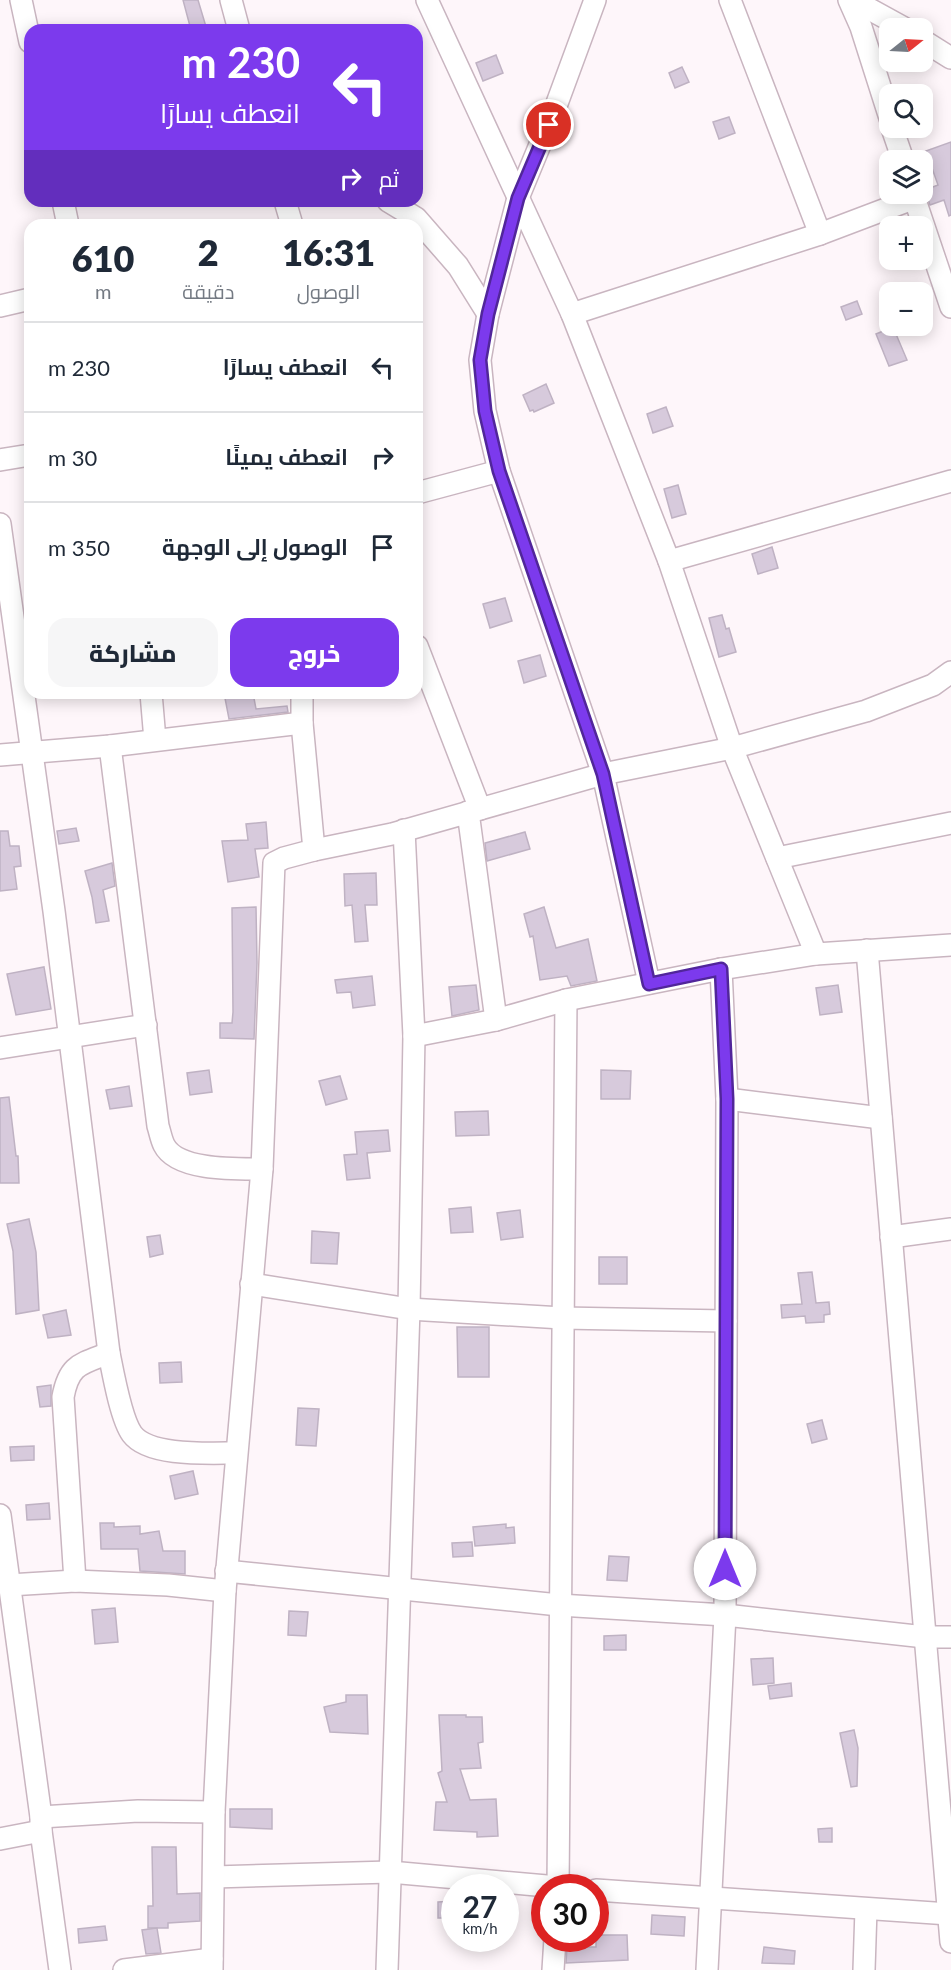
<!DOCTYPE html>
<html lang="ar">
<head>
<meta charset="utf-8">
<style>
	:root { --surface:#fff; --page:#f6f6f7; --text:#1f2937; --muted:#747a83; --line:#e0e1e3; --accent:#7c3aed }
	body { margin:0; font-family:Lato,Cairo,sans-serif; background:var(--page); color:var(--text); direction:rtl; height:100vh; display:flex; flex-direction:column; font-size:22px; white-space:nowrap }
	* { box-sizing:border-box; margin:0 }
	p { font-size:20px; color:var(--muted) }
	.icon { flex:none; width:33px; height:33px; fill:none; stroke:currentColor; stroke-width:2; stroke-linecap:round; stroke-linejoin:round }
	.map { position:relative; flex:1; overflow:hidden; direction:ltr }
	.drawer { position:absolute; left:24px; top:219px; width:399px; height:480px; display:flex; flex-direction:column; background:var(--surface); border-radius:18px; box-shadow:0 3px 15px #0003; direction:rtl }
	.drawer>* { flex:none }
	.top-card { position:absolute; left:24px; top:24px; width:399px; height:183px; border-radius:18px; box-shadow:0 3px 15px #0003; direction:rtl; background:#7c3aed; color:#fff; overflow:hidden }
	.needle { width:39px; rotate:72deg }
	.fabs { position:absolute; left:879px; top:18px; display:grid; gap:12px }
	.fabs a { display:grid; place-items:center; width:54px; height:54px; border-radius:12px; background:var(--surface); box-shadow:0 3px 15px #0003; font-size:30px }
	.speed { position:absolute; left:441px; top:1874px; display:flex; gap:12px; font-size:30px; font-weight:700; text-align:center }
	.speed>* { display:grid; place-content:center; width:78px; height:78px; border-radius:50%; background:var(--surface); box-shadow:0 3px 15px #0003; line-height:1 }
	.speed small { font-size:15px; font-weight:400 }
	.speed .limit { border:9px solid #d22; background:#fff; color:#111 }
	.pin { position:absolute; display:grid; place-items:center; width:51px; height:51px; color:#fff; margin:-26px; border:3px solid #fff; border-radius:50%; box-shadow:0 2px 6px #0007 }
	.me { position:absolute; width:66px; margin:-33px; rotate:0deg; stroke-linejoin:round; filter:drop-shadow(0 0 4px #0008) }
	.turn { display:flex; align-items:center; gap:21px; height:126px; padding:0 24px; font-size:27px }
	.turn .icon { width:78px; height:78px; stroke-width:2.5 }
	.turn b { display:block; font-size:42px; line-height:51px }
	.then { display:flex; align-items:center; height:57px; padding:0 24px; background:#0003; gap:12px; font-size:22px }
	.eta { display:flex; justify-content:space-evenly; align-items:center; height:102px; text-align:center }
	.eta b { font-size:36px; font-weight:800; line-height:42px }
	.primary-button { display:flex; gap:12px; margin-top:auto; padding:12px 24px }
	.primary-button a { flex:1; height:69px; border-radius:18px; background:var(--accent); color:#fff; font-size:24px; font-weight:800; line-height:69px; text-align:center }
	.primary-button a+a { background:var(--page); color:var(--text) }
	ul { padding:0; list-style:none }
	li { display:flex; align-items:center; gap:18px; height:90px; padding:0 24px; border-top:2px solid var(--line) }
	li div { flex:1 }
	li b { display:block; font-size:22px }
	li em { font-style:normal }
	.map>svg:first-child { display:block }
</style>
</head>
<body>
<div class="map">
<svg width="951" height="1970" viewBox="0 0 951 1970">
	<rect width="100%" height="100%" fill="#fef6fa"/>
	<g fill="#d7cadc" stroke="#bfb2c3" stroke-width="1.5">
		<polygon points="183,0 198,0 207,30 191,30"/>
		<polygon points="496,55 503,73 483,81 476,63"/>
		<polygon points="682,67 689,82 675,88 669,73"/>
		<polygon points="729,117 735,133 719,139 713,122"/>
		<polygon points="951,142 951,215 949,216 944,200 930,205 925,190 938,185 926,151"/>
		<polygon points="857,301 862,314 846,320 841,307"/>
		<polygon points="893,327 907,360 889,366 876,334"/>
		<polygon points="546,384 554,403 534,412 533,410 530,411 523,395"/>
		<polygon points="666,407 673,426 653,433 647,414"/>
		<polygon points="678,485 686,514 672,518 664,489"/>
		<polygon points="772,547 778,568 758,574 752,554"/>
		<polygon points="505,598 512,621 490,628 483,604"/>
		<polygon points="722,615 726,629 729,628 736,652 719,657 709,618"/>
		<polygon points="540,655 546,676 524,683 518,661"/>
		<polygon points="224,693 253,693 256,709 287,706 288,712 229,719"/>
		<polygon points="266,822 268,848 255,849 259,877 228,882 222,841 248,840 246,824"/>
		<polygon points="76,828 79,841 59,844 57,831"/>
		<polygon points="0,831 8,831 10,846 19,846 21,866 14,867 17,889 0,891"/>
		<polygon points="525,832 530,849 487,861 485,843"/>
		<polygon points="112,863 115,886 103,890 109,921 96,923 92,897 85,871"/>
		<polygon points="376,873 377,905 365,905 368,941 355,942 352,905 345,906 344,874"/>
		<polygon points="256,907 257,963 254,1039 220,1038 220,1023 232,1023 233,1012 232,908"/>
		<polygon points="544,907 556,948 588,939 597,981 571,986 567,976 540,980 533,936 530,937 524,914"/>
		<polygon points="44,967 51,1009 16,1015 7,974"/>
		<polygon points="372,976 375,1005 353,1008 351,992 337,993 335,980"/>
		<polygon points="476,985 479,1010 452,1016 449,987"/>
		<polygon points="838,985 842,1012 820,1015 816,988"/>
		<polygon points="209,1070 212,1092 190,1095 187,1073"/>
		<polygon points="601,1070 631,1071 630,1099 601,1099"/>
		<polygon points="340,1076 347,1099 326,1105 319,1081"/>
		<polygon points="129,1086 132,1106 110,1109 106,1090"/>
		<polygon points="9,1097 16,1156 18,1156 19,1183 0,1183 0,1098"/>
		<polygon points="488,1111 489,1135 456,1136 455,1112"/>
		<polygon points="388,1130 390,1151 367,1153 370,1178 347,1180 344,1155 357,1154 355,1132"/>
		<polygon points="471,1207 473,1232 451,1233 449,1209"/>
		<polygon points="520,1210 523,1237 501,1240 497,1213"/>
		<polygon points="29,1219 36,1252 39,1310 16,1314 13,1251 7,1224"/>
		<polygon points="312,1231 339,1233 337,1264 311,1263"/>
		<polygon points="160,1235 163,1254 150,1257 147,1237"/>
		<rect x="599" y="1257" width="28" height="27"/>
		<polygon points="812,1272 816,1303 829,1302 830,1314 824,1315 824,1322 806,1323 805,1316 782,1318 781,1305 802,1304 798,1273"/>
		<polygon points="66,1310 71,1335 48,1338 43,1315"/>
		<polygon points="457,1327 489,1327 489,1377 458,1377"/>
		<polygon points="181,1362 182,1382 160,1383 159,1363"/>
		<polygon points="51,1385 51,1406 40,1407 37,1387"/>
		<polygon points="298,1408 319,1409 316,1446 296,1445"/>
		<polygon points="822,1420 827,1439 812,1443 807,1424"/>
		<polygon points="34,1446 34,1460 11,1461 10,1447"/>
		<polygon points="193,1471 198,1494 175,1499 170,1476"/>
		<polygon points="49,1503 50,1519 27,1520 26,1505"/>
		<polygon points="100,1523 114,1523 114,1527 140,1526 140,1534 159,1531 163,1551 185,1551 185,1574 140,1571 138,1549 101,1549"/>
		<polygon points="506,1524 506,1528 514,1527 515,1543 475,1546 473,1527"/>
		<polygon points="472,1542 473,1556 453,1557 452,1543"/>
		<polygon points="609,1556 629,1557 627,1581 607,1580"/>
		<polygon points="115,1608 118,1642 95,1644 92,1610"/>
		<polygon points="289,1611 308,1612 306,1636 288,1635"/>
		<polygon points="626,1635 626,1650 604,1650 604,1636"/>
		<polygon points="773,1658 774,1683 753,1685 751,1659"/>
		<polygon points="791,1683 792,1696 770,1699 768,1686"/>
		<polygon points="346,1695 367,1695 368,1734 330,1732 324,1707 346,1702"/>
		<polygon points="439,1715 466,1715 466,1717 482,1717 483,1742 478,1743 481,1768 460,1769 470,1800 496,1799 498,1836 477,1837 477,1832 434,1830 436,1802 447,1802 438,1773 442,1771"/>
		<polygon points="854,1730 858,1748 857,1786 851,1787 840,1733"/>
		<polygon points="230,1809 272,1809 272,1829 230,1827"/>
		<polygon points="832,1828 832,1842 819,1842 818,1829"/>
		<polygon points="152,1847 176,1847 177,1894 200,1893 200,1921 168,1923 168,1928 148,1928 148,1906 153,1906"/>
		<polygon points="454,1901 454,1918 438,1918 438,1902"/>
		<polygon points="652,1915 685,1917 684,1936 651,1934"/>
		<polygon points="105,1926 107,1940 79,1943 78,1929"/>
		<polygon points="157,1928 161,1953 146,1954 142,1930"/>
		<polygon points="596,1935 627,1935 628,1960 566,1963 567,1947 596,1947"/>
		<polygon points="764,1947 795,1951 794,1964 762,1963"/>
	</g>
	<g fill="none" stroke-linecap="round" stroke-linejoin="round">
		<defs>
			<g id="minor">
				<polyline points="21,0 30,42"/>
				<polyline points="231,0 239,30"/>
				<polyline points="427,0 572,314 669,561 732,748 816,954"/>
				<polyline points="595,0 556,106 518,198 488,314 480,360 485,411 499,471 603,774 649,983"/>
				<polyline points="730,0 820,234"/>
				<polyline points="849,0 861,27 890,118"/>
				<polyline points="853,0 904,28"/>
				<polyline points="922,40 951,58"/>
				<polyline points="892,128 903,160"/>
				<polyline points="913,194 951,307"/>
				<polyline points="63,201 68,225"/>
				<polyline points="285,201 292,225"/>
				<polyline points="388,201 416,218 458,266 488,314"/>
				<polyline points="0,306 30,299"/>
				<polyline points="572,314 820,234 915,198"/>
				<polyline points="0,460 30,455"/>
				<polyline points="417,493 499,471"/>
				<path d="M0 524 54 911 109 1353C113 1373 121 1419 132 1434 149 1457 211 1453 236 1453"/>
				<polyline points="669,561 951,481"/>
				<polyline points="417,646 480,809"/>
				<polyline points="151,693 155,740"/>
				<path d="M110 746 158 1126C160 1132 161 1139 164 1145 177 1171 236 1169 262 1169"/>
				<polyline points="0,755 110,746 302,723"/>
				<polyline points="468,812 496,1020"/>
				<polyline points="314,850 392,834 603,774 732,748 866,711 933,685 951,672"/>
				<polyline points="777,858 951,823"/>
				<polyline points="867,950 951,1942"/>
				<polyline points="414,1036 496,1020 566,1000 721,969 816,954 951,945"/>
				<polyline points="0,1048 146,1025"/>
				<polyline points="727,1099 881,1118"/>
				<polyline points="891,1237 951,1229"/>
				<polyline points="251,1284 409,1309 562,1318 726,1321"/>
				<polyline points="0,1515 41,1817 41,1831 60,1970"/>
				<polyline points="226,1571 559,1605 725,1615 925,1637 951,1637"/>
				<path d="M75 1581 63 1397C69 1364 81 1364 109 1353"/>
				<polyline points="9,1585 75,1581 168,1585 225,1591"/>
				<polyline points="41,1817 138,1811 214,1812"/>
				<polyline points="0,1839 41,1831"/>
				<polyline points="214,1877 390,1872 558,1887"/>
				<polyline points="558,1887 566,1000"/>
				<polyline points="596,1890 949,1914"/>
				<polyline points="124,1970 212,1959"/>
				<polyline points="212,1970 214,1812 225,1591 262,1169 274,863 284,858 314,850 302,723 302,693"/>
				<polyline points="387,1970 409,1309 414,1036 404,830"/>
				<polyline points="553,1970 555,1938"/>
				<polyline points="707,1970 725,1615 727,1099 721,969"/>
				<polyline points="864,1970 866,1909"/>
			</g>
		</defs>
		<use href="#minor" stroke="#c9b5c0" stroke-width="24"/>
		<use href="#minor" stroke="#fff" stroke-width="21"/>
	</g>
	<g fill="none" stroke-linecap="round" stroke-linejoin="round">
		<defs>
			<polyline id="route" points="549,125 518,198 488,314 480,360 485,411 499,471 603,774 649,984 721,969 727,1099 725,1569"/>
		</defs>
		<use href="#route" stroke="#51269a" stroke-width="15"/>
		<use href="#route" stroke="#7c3aed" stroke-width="10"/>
	</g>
</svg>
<div class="fabs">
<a><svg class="needle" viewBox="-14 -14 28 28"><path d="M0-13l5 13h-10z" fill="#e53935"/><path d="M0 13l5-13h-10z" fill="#747a83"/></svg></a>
<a><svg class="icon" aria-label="search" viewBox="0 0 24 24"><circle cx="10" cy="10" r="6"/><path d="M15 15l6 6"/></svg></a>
<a><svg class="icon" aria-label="layers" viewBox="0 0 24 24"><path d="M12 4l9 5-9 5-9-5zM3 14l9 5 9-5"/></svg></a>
<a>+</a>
<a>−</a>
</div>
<div class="speed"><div>27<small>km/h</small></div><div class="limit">30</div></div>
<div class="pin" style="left:549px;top:125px;background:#d93025"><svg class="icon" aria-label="arrive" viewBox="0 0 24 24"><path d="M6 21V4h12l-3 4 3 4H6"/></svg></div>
<svg class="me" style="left:725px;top:1569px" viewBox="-20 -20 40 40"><circle r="19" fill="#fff"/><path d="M0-13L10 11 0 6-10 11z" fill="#7c3aed"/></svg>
<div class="top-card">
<div class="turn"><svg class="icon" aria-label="left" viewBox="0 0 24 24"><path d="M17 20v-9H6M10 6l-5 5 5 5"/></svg><div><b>230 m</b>انعطف يسارًا</div></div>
<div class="then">ثم<svg class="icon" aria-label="right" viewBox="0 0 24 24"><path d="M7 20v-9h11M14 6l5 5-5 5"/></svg></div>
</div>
<section class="drawer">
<div class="eta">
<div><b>16:31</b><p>الوصول</p></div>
<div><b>2</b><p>دقيقة</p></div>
<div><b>610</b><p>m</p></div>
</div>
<ul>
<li><svg class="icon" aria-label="left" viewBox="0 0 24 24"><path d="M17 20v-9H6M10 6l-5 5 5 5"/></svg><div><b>انعطف يسارًا</b></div><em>230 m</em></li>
<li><svg class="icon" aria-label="right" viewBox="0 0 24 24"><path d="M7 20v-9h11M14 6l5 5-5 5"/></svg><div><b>انعطف يمينًا</b></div><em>30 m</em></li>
<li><svg class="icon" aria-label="arrive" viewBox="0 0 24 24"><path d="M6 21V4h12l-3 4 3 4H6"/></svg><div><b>الوصول إلى الوجهة</b></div><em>350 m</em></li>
</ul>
<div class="primary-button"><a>خروج</a><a>مشاركة</a></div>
</section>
</div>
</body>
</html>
